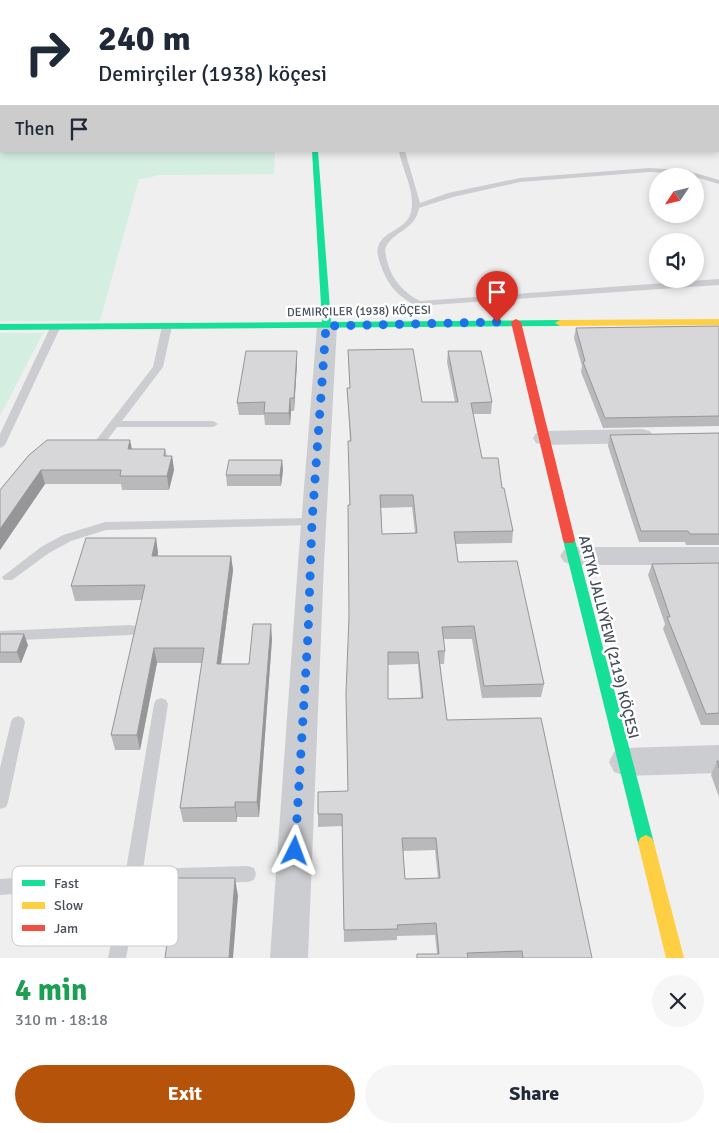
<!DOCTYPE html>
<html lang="en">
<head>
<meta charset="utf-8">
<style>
	:root { --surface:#fff; --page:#f6f6f7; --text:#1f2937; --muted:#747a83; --accent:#b45309 }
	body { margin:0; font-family:Signika,sans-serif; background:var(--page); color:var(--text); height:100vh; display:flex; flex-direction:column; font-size:19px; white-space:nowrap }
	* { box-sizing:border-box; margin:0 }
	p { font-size:16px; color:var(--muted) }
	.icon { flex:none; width:28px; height:28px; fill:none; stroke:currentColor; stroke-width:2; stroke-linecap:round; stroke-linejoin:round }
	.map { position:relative; height:958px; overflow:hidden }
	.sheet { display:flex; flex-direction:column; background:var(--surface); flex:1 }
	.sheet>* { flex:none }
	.top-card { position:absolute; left:0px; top:0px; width:720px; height:152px; box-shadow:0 2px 8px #0003; background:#fff; color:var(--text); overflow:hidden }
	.needle { width:32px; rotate:235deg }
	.fabs { position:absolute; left:649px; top:168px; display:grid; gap:10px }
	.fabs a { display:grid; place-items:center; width:55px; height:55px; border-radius:50%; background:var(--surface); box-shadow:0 2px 8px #0003; font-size:25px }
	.pin { position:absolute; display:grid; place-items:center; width:42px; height:42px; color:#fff; margin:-51px -21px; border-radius:50% 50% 50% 0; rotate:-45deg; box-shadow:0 0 5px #0007 }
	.pin .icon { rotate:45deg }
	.me { position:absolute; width:55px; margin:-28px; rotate:3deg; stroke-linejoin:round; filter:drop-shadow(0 0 4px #0008) }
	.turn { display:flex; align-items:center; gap:18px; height:105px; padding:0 15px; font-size:22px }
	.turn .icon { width:65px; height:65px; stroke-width:2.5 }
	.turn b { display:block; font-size:35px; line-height:42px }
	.then { display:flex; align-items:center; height:48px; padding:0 15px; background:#0003; gap:10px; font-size:19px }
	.round { display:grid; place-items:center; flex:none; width:52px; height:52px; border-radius:26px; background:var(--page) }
	.summary { display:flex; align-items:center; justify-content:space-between; height:85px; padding:0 15px }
	h1 { font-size:30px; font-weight:700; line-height:38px; color:#1e9e55 }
	.action { display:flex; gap:10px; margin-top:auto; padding:10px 15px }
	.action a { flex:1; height:58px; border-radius:30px; background:var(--accent); color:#fff; font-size:20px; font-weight:700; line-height:58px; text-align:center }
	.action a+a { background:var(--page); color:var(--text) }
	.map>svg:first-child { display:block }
</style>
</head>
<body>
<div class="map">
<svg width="719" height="958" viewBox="0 0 719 958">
	<rect width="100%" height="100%" fill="#f0efef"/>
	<g fill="#d4eee1">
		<polygon points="0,23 1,151 275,151 274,174 157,175 150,178 139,179 100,321 0,321"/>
		<polygon points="0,333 43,333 0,416"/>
	</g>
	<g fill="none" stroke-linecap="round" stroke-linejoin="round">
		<g fill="#cbcdd0" fill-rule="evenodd">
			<polygon points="315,0 398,0 314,1"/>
			<polygon points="425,0 430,0 430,1 426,1"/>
			<rect x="553" y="0" width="4" height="1"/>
			<path d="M399 151H405L420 203 448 193 520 178 649 168 685 170 719 180V184L685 174 649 172 520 182 453 197 419 208C415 232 390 231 385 250 388 274 399 290 420 301L719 279V285L416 306C396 295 387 284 380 263 378 257 376 250 379 244 386 230 407 229 411 212 416 192 402 170 399 151Z"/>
			<polygon points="167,323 172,326 163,367 122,421 213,421 218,424 213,427 117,427 105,443 97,443 96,441 97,439 153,367 162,326"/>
			<polygon points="55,325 60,328 5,445 0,448 0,434 50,328"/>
			<polygon points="312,518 318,522 316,525 106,530 71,541 49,553 12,580 4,580 2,577 41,547 63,535 105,522"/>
			<polygon points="130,625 135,626 137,630 135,634 130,635 0,641 0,631"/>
			<polygon points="161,698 166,700 168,704 143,869 248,866 254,868 256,874 254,880 248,882 140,885 126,958 108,958 123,886 0,895 0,879 126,870 154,704 156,700"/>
			<polygon points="18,716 23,718 25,722 8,802 6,807 0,809 0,768 11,722 13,718"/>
		</g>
		<g fill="#cbcdd0" fill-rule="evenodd">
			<rect x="119" y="0" width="10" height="1"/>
			<polygon points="327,320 334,322 337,326 324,563 308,958 270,958 298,563 317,326 320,322"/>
			<polygon points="642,429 650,431 653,436 650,441 642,443 544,445 536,443 533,438 536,433 544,431"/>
			<polygon points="573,547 719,547 719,565 573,565 564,562 560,556 564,550"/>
			<polygon points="719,745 719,773 625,776 614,772 609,762 614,752 625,748"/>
		</g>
		<g fill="#16e098" fill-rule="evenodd">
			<polygon points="312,151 318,151 331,322 560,320 565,323 560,326 0,330 0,324 322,322"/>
			<polygon points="569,536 573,537 575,540 654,843 652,848 646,851 640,848 638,843 563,540 565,537"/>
		</g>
		<g fill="#ffcf43" fill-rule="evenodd">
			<rect x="304" y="0" width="4" height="1"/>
			<polygon points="719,319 719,325 560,326 555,323 560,320"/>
			<polygon points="646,835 652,838 654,843 684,958 666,958 638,843 640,838"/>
		</g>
		<polygon fill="#f24e42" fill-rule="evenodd" points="516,319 521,322 575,540 573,543 565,543 563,540 511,322"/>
	</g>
	<g fill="#b9b9bb" fill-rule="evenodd">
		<polygon points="719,326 719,426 603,428 581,372 582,366 574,338 576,328"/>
		<path d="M348 350 422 402H455L447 362 448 351 492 402 491 414H473L482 458 502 488 513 531 512 543 456 544 458 562 544 684 541 697 482 698 472 639H443L445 651 444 664H440L447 720 592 958H417V954H437L435 935 397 936V940L344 942 342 826 318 827V814L348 791 350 441 348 399 347 388H350ZM412 507 415 533 382 534 381 508ZM418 664 421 698 388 699V665ZM435 850 438 878 405 879 403 851Z"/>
		<polygon points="297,363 294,411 291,411 290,425 265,425 264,415 239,415 237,403"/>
		<polygon points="719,433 719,545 686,545 685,542 639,542 608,446 610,435"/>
		<polygon points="132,449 165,449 167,456 172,456 174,470 169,490 122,490 121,484 45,484 0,550 0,490 29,455"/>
		<polygon points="282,460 283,470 281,486 227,486 226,475"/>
		<polygon points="156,538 158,553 158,556 231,556 233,570 221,664 249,664 272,639 259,817 237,817 237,822 183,822 180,808 202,663 157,663 140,750 115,750 111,735 142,600 75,601 71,586"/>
		<polygon points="719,563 719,725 701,725 663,629 665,624 648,575 652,564"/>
		<polygon points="0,634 28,645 21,663 0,663"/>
		<polygon points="717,761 719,761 719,797 711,775"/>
	</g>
	<g fill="#969698">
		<polygon points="297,351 297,363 294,411 294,398"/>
		<polygon points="290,398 291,411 290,425 289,413"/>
		<polygon points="130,440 133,454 128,449"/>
		<polygon points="172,456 174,470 169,490 167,476"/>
		<polygon points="282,460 283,470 281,486 280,475"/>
		<polygon points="41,470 45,484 0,550 0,529"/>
		<polygon points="156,538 158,553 154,571 152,556"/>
		<polygon points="231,556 233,570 219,679 217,664"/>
		<polygon points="271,624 272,639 259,817 257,802"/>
		<polygon points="24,634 28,645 21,663 17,652"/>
		<polygon points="154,648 157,663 140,750 137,735"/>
		<polygon points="235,802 237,817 237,822 235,807"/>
		<polygon points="235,878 238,896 233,958 229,958"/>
	</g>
	<g fill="#d7d7d9" stroke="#969698" fill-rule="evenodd">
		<polygon points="719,326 719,416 605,418 583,362 585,361 576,328"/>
		<path d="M413 349 422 402H458L448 351H481L492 402 471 403 482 458H498L502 488H504L513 531 454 532 458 562 517 561 544 684 484 686 474 626 442 627 445 651H438L447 720 541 718 592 958H523L522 951 467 953 468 958H417V954H439L436 923 397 925 398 929 344 930 342 814H318V792L348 791 346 693 349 617 348 505H350L348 441H351L347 388H350L348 350ZM380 495H413L417 533 382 534ZM388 652H418L423 698 388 699ZM402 838H436L440 878 405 879Z"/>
		<polygon points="246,351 297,351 294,398 290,398 289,413 264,413 265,402 237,403"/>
		<polygon points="719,433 719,534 690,534 688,531 641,531 610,435"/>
		<polygon points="47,440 130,440 128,449 165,449 164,456 172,456 167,476 120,476 121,470 41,470 0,529 0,490 29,455"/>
		<polygon points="229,460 282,460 280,475 226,475"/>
		<polygon points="86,538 156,538 152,556 231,556 217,664 249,664 253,624 271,624 257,802 235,802 235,807 180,808 204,648 154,648 137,735 111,735 145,585 71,586"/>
		<polygon points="719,563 719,713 706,714 667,617 670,617 652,564"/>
		<polygon points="0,634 24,634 17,652 0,652"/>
		<polygon points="717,761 719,761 719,768"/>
		<polygon points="176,878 235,878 229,958 165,958"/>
	</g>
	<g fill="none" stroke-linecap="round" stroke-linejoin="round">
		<polyline stroke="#1a73e8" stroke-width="9" stroke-dasharray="0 16.2" points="295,851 308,635 312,522 326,326 497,322"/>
	</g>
	<g text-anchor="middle" stroke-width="5" stroke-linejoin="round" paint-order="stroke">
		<g font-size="12" fill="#474f5b" stroke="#fff">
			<text transform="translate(359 311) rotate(-1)" y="4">DEMIRÇILER (1938) KÖÇESI</text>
		</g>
		<g font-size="15" fill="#474f5b" stroke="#fff">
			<text transform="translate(609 637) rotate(76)" y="5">ARTYK JALLYÝEW (2119) KÖÇESI</text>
		</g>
	</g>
	<rect x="12" y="866" width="166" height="80" rx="8" fill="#fff" stroke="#c8cace" stroke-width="1"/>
	<rect x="22" y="880" width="23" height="6" fill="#16e098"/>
	<rect x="22" y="902" width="23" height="7" fill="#ffcf43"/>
	<rect x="22" y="925" width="23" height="6" fill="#f24e42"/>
	<g font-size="14" fill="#474f5b">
		<text x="54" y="888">Fast</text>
		<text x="54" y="910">Slow</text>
		<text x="54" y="933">Jam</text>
	</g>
</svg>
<div class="fabs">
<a><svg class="needle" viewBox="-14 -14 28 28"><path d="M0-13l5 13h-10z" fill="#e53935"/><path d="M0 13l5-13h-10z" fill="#747a83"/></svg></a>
<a><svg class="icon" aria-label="sound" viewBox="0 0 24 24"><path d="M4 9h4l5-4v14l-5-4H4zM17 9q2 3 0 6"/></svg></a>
</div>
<div class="pin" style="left:497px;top:322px;background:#d93025"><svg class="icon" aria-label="arrive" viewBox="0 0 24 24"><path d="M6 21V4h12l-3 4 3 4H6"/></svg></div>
<svg class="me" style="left:295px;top:851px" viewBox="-20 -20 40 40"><path d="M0-17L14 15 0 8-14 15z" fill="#1a73e8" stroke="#fff" stroke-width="4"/></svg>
<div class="top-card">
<div class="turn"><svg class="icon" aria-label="right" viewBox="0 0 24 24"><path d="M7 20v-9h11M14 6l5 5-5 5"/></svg><div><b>240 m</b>Demirçiler (1938) köçesi</div></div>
<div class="then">Then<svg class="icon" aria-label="arrive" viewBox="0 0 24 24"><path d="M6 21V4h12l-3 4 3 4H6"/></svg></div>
</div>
</div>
<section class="sheet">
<div class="summary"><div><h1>4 min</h1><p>310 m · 18:18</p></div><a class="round"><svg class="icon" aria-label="close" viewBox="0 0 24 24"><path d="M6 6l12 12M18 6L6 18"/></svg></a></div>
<div class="action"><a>Exit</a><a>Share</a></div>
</section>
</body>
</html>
